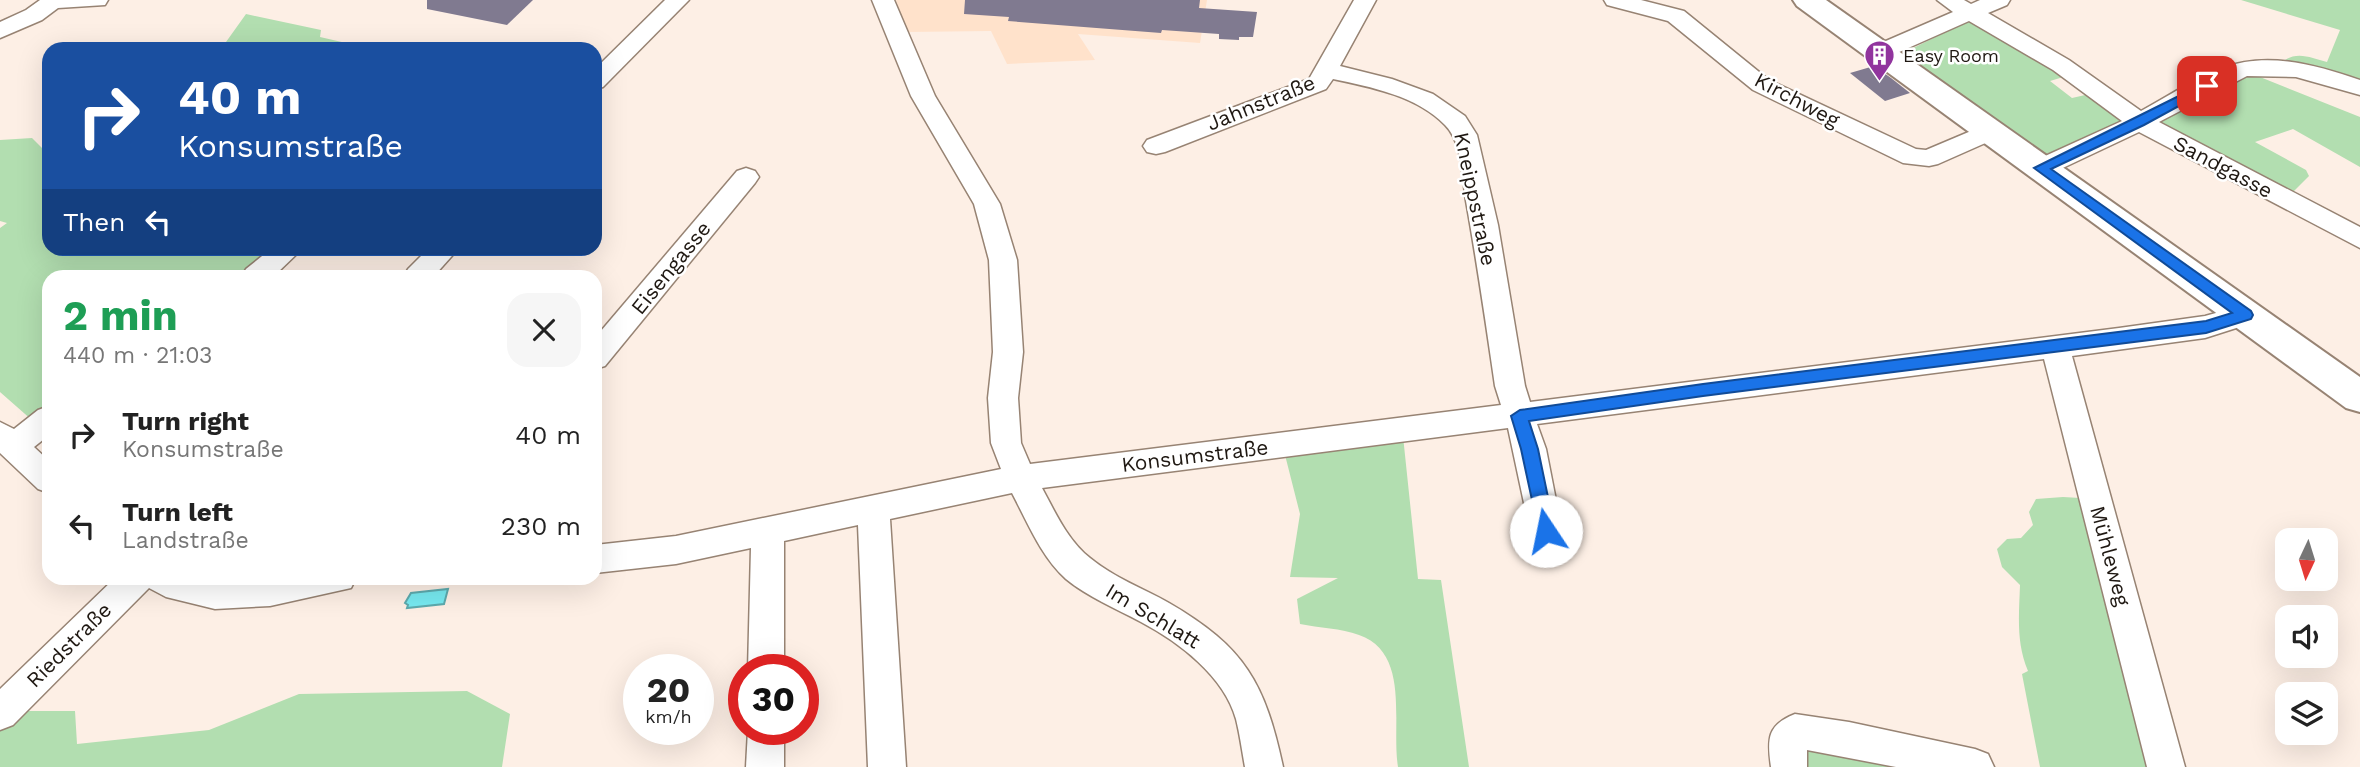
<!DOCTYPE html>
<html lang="en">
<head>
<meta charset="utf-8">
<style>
	:root { --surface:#fff; --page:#f6f6f6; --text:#222; --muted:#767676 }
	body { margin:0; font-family:"Work Sans",sans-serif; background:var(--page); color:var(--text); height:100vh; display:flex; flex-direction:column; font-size:26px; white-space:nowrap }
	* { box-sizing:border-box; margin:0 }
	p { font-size:23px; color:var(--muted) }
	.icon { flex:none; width:38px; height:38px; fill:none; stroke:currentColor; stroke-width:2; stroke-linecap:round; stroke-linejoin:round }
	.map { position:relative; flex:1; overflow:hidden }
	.details { position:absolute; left:42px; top:270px; width:560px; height:315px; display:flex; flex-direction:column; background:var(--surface); border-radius:21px; box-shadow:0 7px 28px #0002 }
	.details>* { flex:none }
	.top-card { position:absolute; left:42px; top:42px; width:560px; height:214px; border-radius:21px; box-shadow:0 7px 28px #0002; background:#1a4fa0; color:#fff; overflow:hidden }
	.needle { width:46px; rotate:184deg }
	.controls { position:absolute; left:2275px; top:528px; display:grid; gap:14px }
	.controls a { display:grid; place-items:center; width:63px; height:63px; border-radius:14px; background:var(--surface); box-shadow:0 7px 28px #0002; font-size:35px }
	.speed { position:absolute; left:623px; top:654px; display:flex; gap:14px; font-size:35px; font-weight:700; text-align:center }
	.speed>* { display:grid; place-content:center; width:91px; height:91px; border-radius:50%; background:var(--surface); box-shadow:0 7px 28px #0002; line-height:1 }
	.speed small { font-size:18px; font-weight:400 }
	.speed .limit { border:10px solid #d22; background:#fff; color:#111 }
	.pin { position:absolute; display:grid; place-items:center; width:60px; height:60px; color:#fff; margin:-30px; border-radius:14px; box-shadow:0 4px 10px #0006 }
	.me { position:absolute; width:77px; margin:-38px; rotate:349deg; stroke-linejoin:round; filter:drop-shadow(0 0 5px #0008) }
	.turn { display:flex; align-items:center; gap:24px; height:147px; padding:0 21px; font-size:32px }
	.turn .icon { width:91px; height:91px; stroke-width:2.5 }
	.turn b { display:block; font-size:49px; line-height:60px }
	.then { display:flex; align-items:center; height:66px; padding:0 21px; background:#0003; gap:14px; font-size:26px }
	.round { display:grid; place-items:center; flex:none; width:74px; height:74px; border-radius:21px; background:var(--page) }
	.head { display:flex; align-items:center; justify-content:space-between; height:119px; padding:0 21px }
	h1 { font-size:42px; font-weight:700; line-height:52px; color:#1e9e55 }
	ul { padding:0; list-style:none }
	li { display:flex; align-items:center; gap:21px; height:91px; padding:0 21px }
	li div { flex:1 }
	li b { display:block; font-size:26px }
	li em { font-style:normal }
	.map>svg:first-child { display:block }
</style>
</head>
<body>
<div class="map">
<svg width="2360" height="767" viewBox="0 0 2360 767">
	<rect width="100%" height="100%" fill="#fdefe5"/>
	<polygon fill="#ffe2cb" points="896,0 1207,0 1200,43 1078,34 1095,60 1007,64 991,31 907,32"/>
	<g fill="#b2deb0">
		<path d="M2241 0H2360V85L2282 62C2297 50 2311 58 2327 62L2340 30Z"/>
		<polygon points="246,14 321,30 320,37 368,48 221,49"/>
		<path d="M1966 22 1982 24 2070 75 2050 81 2072 98 2094 93 2130 119C2102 132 2067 156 2035 154L1899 55Z"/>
		<polygon points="2250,73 2360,117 2360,167 2293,129 2255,142 2306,170 2309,176 2293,192 2166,134 2159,122"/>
		<polygon points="32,138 49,155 49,248 278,249 245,276 49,276 49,408 33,421 0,392 0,228 7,223 0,221 0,140"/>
		<path d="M1403 436 1418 579 1441 580 1469 767H1398C1391 724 1411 653 1359 635 1341 628 1319 628 1300 624L1297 599 1338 578 1290 577 1300 514 1284 451Z"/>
		<path d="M2063 497 2080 498 2157 767H2040L2022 674 2028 671C2016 643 2019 615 2020 585L2002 567 1997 549 2007 539 2021 538 2033 525 2029 512 2036 499Z"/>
		<polygon points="467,691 510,714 502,767 0,767 0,726 14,711 75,711 77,744 209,730 299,694"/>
		<polygon points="1797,744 1914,767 1798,767"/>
	</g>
	<polygon fill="#77eaf1" stroke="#5dabae" stroke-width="2" points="448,589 444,604 407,608 408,605 405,603 411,593"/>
	<g fill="#807a90">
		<polygon points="427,0 533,0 507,25 427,9"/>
		<polygon points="965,0 1200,0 1199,8 1257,12 1253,37 1239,37 1239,40 1219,39 1219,34 1162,30 1161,33 1008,21 1009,17 964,14"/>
		<polygon points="1874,66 1891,78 1910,93 1885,101 1850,73"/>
	</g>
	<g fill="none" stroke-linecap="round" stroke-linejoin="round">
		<defs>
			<g id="minor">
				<polygon points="40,0 108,0 105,5 58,8 42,20 0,38 0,22 26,10"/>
				<polygon points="665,0 689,0 603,87 595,89 595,69"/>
				<path d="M872 0H894L935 96 1000 204 1017 260 1023 352 1018 398 1021 443 1030 464 1501 405 1495 386C1486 324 1477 262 1466 201 1462 178 1463 143 1445 125 1417 96 1371 87 1333 79L1326 89 1165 152 1156 154 1147 152 1143 146 1147 140 1309 79 1354 0H1376L1340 66 1392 79 1433 94 1465 116 1477 135 1498 225 1525 386 1530 402 2119 328 2205 316 2245 305 2255 308 2259 315 2255 322 2205 338 2072 356 2185 767H2147L2044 359 1537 424 1546 449 1562 531 1558 541 1546 545 1534 541 1530 531 1508 428 1042 488C1055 512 1068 541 1090 558 1114 578 1143 588 1169 603 1245 647 1265 683 1283 767H1245C1242 751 1240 735 1236 719 1224 676 1179 642 1141 622 1115 608 1088 597 1066 579 1041 557 1027 521 1012 493L890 519 906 767H868L858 525 784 541V670H748L751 548 676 564 595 573V545L676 536 1001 469 991 443 988 398 993 352 989 260 974 204 911 96Z"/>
				<polygon points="1604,0 1641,0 1684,11 1769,80 1916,149 1926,150 1990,123 1999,125 2002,131 1999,137 1938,164 1929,166 1903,163 1753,90 1668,21 1607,5"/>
				<path d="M1937 0H1964L1971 4 1980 0H2010L2007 5 1988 13 2069 60 2141 111C2167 97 2195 78 2222 68 2268 51 2316 65 2360 80V95L2296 77 2247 76 2159 122 2360 227V248L2139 132 2050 174 2041 176 2032 174 2028 168 2032 162 2122 121 2053 70 1969 21 1888 57H1872L1868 52 1872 47 1953 12Z"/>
				<polygon points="746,168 755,171 759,177 755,183 605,366 595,369 595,338 737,171"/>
				<polygon points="272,248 303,248 274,276 242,276 246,269"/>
				<polygon points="429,248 459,248 434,276 404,276 408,269"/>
				<polygon points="49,406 49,435 34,447 49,461 49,493 38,489 0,453 0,422 14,429 38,410"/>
				<polygon points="115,578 356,578 351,588 270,606 215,609 166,597 149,588 13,725 0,730 0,689"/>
				<path d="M1795 714 1849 722 1975 749 1988 754 1994 767H1896L1807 750V767H1771C1767 739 1767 725 1795 714Z"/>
				<polygon points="748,730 784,730 784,767 746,767"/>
			</g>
			<polygon id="major" points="1793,0 1826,0 2360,377 2360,412 2346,408 1797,6"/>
		</defs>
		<use href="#minor" stroke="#978373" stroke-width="3"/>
		<use href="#major" stroke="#978373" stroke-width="4"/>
		<use href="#minor" fill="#fff" fill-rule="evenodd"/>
		<use href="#major" fill="#fff" fill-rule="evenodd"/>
	</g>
	<polygon fill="#1a73e8" stroke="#114b97" stroke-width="2" points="2207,82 2214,86 2212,88 2144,125 2051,169 2251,311 2253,315 2251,319 2206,333 1703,396 1529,421 1538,449 1555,531 1552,537 1546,539 1540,537 1521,449 1511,416 1520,410 1703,384 2206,321 2232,313 2034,168"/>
	<defs>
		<symbol id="building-pin" viewBox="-11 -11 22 30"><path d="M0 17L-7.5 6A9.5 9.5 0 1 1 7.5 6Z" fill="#91349e" stroke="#fff"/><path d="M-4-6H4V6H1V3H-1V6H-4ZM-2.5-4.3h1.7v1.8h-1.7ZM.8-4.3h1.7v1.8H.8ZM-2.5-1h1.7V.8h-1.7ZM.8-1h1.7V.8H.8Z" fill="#fff"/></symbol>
	</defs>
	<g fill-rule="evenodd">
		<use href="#building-pin" x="1862" y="38" width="35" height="47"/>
	</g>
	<g text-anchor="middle" stroke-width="5" stroke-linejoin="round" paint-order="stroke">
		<g font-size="18" fill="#1f1812" stroke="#fff" text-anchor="start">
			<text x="1903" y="62">Easy Room</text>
		</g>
		<g font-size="21" fill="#1f1812" stroke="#fff">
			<text transform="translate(1797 100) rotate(28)" y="7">Kirchweg</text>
			<text transform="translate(1261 103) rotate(-22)" y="7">Jahnstraße</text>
			<text transform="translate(2223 167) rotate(28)" y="7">Sandgasse</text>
			<text transform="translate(1475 199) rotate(78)" y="7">Kneippstraße</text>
			<text transform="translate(671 268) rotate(-51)" y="7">Eisengasse</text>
			<text transform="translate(1195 456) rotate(-7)" y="7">Konsumstraße</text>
			<text transform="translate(2110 556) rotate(75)" y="7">Mühleweg</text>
			<text transform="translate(1153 616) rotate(31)" y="7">Im Schlatt</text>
			<text transform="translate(69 645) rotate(-45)" y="7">Riedstraße</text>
		</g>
	</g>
</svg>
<div class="controls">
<a><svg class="needle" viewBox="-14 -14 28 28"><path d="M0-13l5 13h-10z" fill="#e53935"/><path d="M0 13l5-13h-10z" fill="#767676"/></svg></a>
<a><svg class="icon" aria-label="sound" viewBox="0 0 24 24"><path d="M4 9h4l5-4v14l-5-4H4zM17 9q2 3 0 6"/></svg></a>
<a><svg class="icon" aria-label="layers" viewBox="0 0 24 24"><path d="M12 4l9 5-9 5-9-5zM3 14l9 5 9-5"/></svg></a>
</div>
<div class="speed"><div>20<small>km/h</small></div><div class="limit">30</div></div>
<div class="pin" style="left:2207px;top:86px;background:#d93025"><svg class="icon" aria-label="arrive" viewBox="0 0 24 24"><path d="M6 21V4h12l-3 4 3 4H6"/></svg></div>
<svg class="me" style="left:1546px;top:531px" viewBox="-20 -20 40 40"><circle r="19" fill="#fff"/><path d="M0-13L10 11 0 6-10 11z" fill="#1a73e8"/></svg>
<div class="top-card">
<div class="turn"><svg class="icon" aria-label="right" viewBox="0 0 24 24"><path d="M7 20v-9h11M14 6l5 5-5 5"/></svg><div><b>40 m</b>Konsumstraße</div></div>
<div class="then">Then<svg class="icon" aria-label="left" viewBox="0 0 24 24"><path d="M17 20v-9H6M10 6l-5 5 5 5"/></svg></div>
</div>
<section class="details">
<div class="head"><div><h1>2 min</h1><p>440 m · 21:03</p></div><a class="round"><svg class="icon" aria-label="close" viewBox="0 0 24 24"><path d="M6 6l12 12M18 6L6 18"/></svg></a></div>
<ul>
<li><svg class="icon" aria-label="right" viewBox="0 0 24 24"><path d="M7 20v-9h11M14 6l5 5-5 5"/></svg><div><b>Turn right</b><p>Konsumstraße</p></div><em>40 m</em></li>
<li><svg class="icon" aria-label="left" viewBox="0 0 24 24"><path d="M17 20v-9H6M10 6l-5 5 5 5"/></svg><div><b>Turn left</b><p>Landstraße</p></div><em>230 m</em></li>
</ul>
</section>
</div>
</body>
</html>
